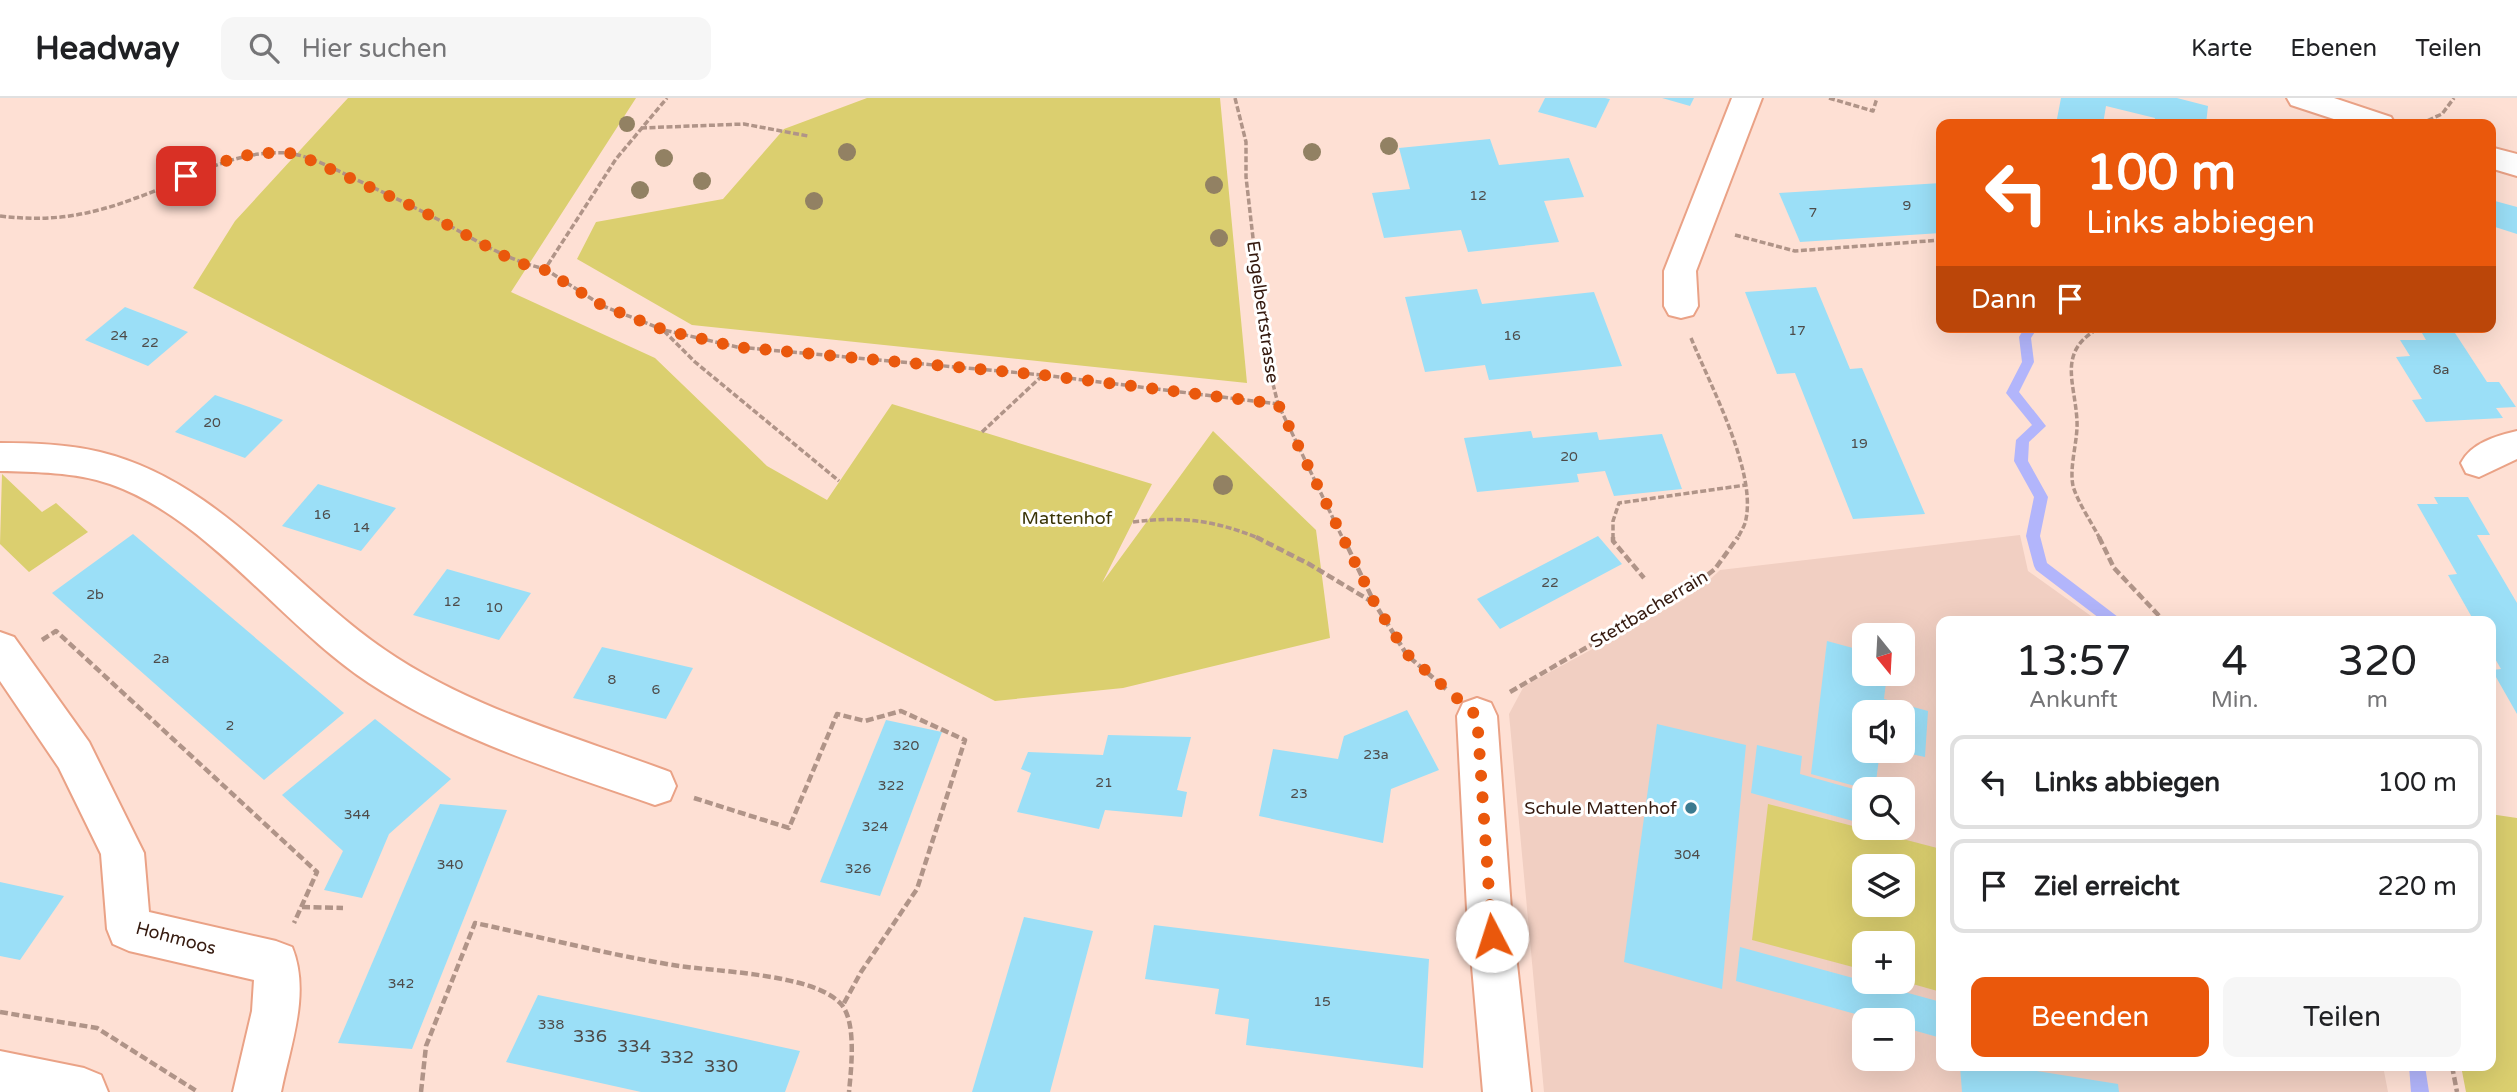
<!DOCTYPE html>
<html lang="de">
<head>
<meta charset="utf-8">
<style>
	:root { --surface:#fff; --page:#f6f6f6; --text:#202124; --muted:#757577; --line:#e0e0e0; --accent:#ea580c }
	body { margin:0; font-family:"Varela Round",sans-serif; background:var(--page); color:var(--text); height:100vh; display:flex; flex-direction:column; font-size:26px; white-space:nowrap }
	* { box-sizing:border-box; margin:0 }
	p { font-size:23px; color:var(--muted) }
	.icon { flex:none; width:38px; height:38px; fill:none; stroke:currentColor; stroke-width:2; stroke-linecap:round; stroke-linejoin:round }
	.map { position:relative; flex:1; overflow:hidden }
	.drawer { position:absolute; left:1936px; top:518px; width:560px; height:455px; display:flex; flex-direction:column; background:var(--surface); border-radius:14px; box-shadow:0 7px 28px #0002 }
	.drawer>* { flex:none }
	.top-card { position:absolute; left:1936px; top:21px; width:560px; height:214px; border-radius:14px; box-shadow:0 7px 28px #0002; background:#ea580c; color:#fff; overflow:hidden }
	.needle { width:46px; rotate:162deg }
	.buttons { position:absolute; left:1852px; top:525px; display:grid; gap:14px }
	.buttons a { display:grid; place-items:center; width:63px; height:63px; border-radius:14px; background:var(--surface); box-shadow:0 7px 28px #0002; font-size:35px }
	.pin { position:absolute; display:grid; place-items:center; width:60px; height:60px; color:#fff; margin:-30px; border-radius:14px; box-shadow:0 4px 10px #0006 }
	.me { position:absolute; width:77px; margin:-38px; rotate:355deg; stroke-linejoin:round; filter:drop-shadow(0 0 5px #0008) }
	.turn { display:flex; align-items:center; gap:24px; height:147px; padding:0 35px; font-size:32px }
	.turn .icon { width:91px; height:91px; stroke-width:2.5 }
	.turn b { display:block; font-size:49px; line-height:60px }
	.then { display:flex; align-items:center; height:66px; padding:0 35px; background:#0003; gap:14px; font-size:26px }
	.eta { display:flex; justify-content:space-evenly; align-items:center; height:119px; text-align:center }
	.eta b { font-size:42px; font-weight:600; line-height:49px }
	.primary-button { display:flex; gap:14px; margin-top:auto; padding:14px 35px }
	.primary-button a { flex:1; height:80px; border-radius:14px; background:var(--accent); color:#fff; font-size:28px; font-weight:600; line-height:80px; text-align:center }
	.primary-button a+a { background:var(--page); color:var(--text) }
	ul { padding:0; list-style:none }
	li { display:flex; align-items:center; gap:21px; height:94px; margin:0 14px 10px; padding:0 21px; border:4px solid var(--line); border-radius:14px }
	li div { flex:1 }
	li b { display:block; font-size:26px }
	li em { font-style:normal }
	header { display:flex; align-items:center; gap:42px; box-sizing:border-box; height:98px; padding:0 35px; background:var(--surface); border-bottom:2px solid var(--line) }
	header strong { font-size:33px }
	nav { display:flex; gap:38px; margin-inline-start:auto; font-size:24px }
	.search { width:490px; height:63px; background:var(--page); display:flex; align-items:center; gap:18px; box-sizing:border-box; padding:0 24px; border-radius:14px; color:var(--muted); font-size:26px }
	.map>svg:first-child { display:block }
</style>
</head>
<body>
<header>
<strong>Headway</strong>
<div class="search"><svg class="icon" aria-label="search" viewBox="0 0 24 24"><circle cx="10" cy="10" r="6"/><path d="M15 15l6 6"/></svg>Hier suchen</div>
<nav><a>Karte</a><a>Ebenen</a><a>Teilen</a></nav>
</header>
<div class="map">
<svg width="2517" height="994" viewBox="0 0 2517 994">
	<rect width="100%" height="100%" fill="#fee0d4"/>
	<path fill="#f1cfc2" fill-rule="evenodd" d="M2020 437 2028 473 2098 523H1941V968H2383L2388 994H1544L1509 616 1524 588 1681 503 1703 488 1720 472ZM1864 537H1902V576H1864ZM1864 614H1902V653H1864ZM1864 691H1902V730H1864ZM1864 768H1902V807H1864ZM1864 845H1902V884H1864ZM1864 922H1902V961H1864Z"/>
	<g fill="#dbcf6f" fill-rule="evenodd">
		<polygon points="348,0 636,0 511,194 655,260 767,368 827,402 892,306 1152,386 1102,485 1213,333 1316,432 1330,540 1123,590 995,603 193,190 235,123"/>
		<polygon points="867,0 1220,0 1247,285 692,227 577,161 596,124 723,101 784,31"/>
		<polygon points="2,376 42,414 56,405 88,434 29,474 0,446"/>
		<path d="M1768 706 1941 751V894L1902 883V845H1864V872L1752 842ZM1902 768V807H1864V768Z"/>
		<polygon points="2490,716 2517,720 2517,994 2466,994 2461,968 2490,968"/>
	</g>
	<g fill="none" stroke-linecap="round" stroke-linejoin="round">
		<g fill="#b2b5fb" fill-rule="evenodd">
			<polygon points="2025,229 2038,229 2031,240 2034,264 2019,294 2046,328 2029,344 2028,363 2048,399 2040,438 2047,465 2118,519 2120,523 2103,523 2036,472 2034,468 2026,438 2034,399 2014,363 2016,342 2032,327 2006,295 2022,264 2019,239"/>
			<polygon points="2409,968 2425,968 2429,994 2411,994"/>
		</g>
	</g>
	<g fill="#9bdff7">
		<polygon points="1545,0 1605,0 1610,1 1596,30 1538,14"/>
		<polygon points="1662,0 1694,0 1690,8"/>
		<polygon points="2061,0 2177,0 2208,8 2206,26 2154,26 2155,20 2106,8 2103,26 2056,26"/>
		<polygon points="1490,41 1499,67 1569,60 1584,99 1544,103 1559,144 1468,154 1461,132 1384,140 1372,95 1410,91 1399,50"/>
		<polygon points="1941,85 1941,135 1800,144 1779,95"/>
		<polygon points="2495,103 2517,109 2517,136 2492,128"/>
		<polygon points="1816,189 1850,271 1862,270 1925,416 1853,421 1795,275 1777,276 1745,194"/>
		<polygon points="1477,191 1482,206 1594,194 1622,268 1489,282 1485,267 1425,274 1405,199"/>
		<polygon points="125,209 156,221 188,234 148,268 85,242"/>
		<polygon points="2422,235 2455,235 2487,284 2499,284 2516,309 2496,310 2503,320 2426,324 2412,302 2422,301 2396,259 2410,258 2400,242 2426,242"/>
		<polygon points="215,297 249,309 283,322 245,360 175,334"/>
		<polygon points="1531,333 1533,340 1597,334 1599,342 1662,336 1682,391 1614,398 1605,373 1577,376 1579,384 1477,394 1464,340"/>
		<polygon points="318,386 396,410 361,453 282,428"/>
		<polygon points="2434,399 2468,399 2490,437 2477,437 2517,505 2517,616 2492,572 2501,571 2490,552 2490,523 2474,523 2448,477 2457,476 2417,406 2438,406"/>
		<polygon points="133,436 344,615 264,682 52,495"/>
		<polygon points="1598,438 1622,466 1500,531 1477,501"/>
		<polygon points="447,471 531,495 499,542 413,517"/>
		<polygon points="1827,543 1864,553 1864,576 1887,576 1884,601 1928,613 1925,659 1902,654 1902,614 1864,614 1864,653 1880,653 1875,691 1866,691 1811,676"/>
		<polygon points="602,549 693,570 666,621 573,600"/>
		<polygon points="1407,612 1439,672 1391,691 1383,745 1259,718 1273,651 1338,661 1344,638"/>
		<polygon points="375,621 451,681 389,736 362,800 324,792 343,753 282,697"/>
		<polygon points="886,622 942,634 880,798 820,784"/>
		<polygon points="1657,626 1746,647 1722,891 1624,864"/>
		<polygon points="1108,637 1191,639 1177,692 1187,694 1182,719 1105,712 1099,731 1017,714 1031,675 1021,671 1028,654 1103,657"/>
		<polygon points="1757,647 1802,658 1800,676 1864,694 1864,726 1751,695"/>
		<polygon points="440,706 507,712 412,951 338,945"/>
		<polygon points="0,784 64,798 20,862 0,858"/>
		<polygon points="1024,819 1093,833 1050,994 972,994"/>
		<polygon points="1154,827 1429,861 1423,970 1246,947 1249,921 1215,916 1219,891 1145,881"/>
		<polygon points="1740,849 1941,904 1941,940 1902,929 1902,922 1877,922 1736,883"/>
		<polygon points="538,897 668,924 800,953 785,994 641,994 506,964"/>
		<polygon points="1960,968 2006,968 2118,986 2119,994 1962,994"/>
	</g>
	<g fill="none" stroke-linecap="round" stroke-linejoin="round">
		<defs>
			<g id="minor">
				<polygon points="1732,0 1762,0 1696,173 1698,208 1693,217 1681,220 1669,217 1664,208 1664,173"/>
				<polygon points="2287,0 2334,0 2391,19 2395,26 2349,26 2291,7"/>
				<polygon points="2490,49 2517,56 2517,78 2490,70"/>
				<path d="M2517 333V361L2479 379 2466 375 2461 365C2471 345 2496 338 2517 333Z"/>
				<path d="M0 345C33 345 67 346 100 354 223 384 295 495 397 560 481 614 577 639 670 674L676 688 670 702 655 707C558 673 455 642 369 585 282 528 208 420 110 386 75 374 36 374 0 373Z"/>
				<path d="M0 534 14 539 89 644 137 741 144 755 149 814 276 843 292 849C311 895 290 948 281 994H233L252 913 254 882 129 853 113 846 107 831 101 756 59 670 0 583Z"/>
				<polygon points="1477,600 1491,605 1497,618 1511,811 1531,994 1483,994 1467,811 1457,618 1463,605"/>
				<polygon points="0,953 84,970 101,977 108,994 0,994"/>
			</g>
		</defs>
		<use href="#minor" stroke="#eaa286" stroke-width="4"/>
		<g stroke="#b09488" stroke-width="3.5" stroke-dasharray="6 2.5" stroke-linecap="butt">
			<polyline points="1235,0 1246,44 1246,79 1267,262 1278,306 1343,441"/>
			<polyline points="1829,0 1873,13 1877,0"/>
			<polyline points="2420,26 2442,16 2454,0"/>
			<polyline points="641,30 744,26 808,38"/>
			<path d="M0 118C51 124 88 118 136 100 185 83 233 51 288 55 308 57 339 73 357 82 385 95 412 108 439 122 474 141 506 162 545 171L616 61 667 0"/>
			<polyline points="1735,137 1795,153 1941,142"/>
			<polyline points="545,171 603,208 664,232 737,249 1043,277 1278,306"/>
			<polyline points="664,233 695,264 839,383"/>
			<path d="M1691 240C1710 287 1756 372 1746 421 1745 428 1740 435 1737 441"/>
			<polyline points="982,334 1043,277"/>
			<path d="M1133 424C1182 418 1214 422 1261 441"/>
			<polyline points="1613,441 1613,423 1619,405 1746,387"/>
			<path d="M2100 441C2092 425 2078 405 2073 388 2069 368 2078 343 2077 323 2075 283 2056 253 2101 229"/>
		</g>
		<g stroke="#b09488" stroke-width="4.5" stroke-dasharray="8 3.5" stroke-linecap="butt">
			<polyline points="1256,439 1309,466 1374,505"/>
			<polyline points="1343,439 1375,506 1407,557 1446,591"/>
			<polyline points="1613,439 1613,443 1644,480"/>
			<polyline points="2099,439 2114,470 2164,523"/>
			<polyline points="42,542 56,533 317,774 294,825"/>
			<polyline points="1510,594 1697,485 1715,471 1738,439"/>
			<polyline points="694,700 789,730 837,616 865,623 901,613 965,642 917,791 861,874 843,907"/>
			<polyline points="302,809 343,810"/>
			<polyline points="0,914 97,930 198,994"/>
			<polyline points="2452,968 2457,994"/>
			<path d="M421 994 426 948 475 825C541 839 606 856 673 867 714 874 813 875 841 906 857 924 851 972 849 994"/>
		</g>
		<use href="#minor" fill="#fff" fill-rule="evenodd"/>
	</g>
	<g fill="#928163">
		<circle cx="627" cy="26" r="8"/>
		<circle cx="1389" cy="48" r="9"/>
		<circle cx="847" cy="54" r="9"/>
		<circle cx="1312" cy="54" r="9"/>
		<circle cx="664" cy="60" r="9"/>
		<circle cx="702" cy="83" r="9"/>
		<circle cx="1214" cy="87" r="9"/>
		<circle cx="640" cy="92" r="9"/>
		<circle cx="814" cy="103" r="9"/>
		<circle cx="1219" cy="140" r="9"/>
		<circle cx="1223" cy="387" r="10"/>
	</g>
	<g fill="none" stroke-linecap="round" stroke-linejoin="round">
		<polyline stroke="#ea580c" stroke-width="12" stroke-dasharray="0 21.6" points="186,78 236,59 262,55 289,55 308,61 416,110 516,164 545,172 603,208 664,232 737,249 1043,277 1278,306 1375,506 1407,556 1477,618 1492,838"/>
	</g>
	<circle fill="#3b7a8f" stroke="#fff" stroke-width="2.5" cx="1691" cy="710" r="7"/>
	<g text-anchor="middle" stroke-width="6" stroke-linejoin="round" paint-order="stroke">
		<g font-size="14" fill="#4e4b49">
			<text x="1478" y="102">12</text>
			<text x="1907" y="112">9</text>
			<text x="1813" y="119">7</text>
			<text x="1797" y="237">17</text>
			<text x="119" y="242">24</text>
			<text x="1512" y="242">16</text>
			<text x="150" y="249">22</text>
			<text x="2441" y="276">8a</text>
			<text x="212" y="329">20</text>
			<text x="1859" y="350">19</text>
			<text x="1569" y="363">20</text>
			<text x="322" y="421">16</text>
			<text x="361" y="434">14</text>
			<text x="1550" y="489">22</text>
			<text x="95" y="501">2b</text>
			<text x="452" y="508">12</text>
			<text x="494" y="514">10</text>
			<text x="161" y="565">2a</text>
			<text x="612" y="586">8</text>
			<text x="656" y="596">6</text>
			<text x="230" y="632">2</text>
			<text x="906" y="652">320</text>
			<text x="1376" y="661">23a</text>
			<text x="1104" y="689">21</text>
			<text x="891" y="692">322</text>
			<text x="1299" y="700">23</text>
			<text x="357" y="721">344</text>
			<text x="875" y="733">324</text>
			<text x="1687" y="761">304</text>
			<text x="450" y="771">340</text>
			<text x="858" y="775">326</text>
			<text x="401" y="890">342</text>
			<text x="1322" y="908">15</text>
			<text x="551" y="931">338</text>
		</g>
		<g font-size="18" fill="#351a0f" stroke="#fff">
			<text transform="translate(1263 214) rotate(82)" y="6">Engelbertstrasse</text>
			<text transform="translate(1649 511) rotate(-31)" y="6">Stettbacherrain</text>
			<text transform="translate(176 840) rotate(15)" y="6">Hohmoos</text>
		</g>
		<g font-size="18" fill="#3a3407" stroke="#fff">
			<text x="1067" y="426">Mattenhof</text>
		</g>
		<g font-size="18" fill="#351a0f" stroke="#fff" text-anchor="end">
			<text x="1677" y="716">Schule Mattenhof</text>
		</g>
		<g font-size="18" fill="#4e4b49">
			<text x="590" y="944">336</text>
			<text x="634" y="954">334</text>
			<text x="677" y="965">332</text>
			<text x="721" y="974">330</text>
		</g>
	</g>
</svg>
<div class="buttons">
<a><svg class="needle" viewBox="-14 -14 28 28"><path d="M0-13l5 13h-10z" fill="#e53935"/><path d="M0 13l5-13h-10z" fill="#757577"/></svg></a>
<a><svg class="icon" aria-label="sound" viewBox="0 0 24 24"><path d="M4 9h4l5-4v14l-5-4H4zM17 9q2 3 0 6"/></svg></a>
<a><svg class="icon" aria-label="search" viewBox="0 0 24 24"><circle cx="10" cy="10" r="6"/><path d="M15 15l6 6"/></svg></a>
<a><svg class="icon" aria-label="layers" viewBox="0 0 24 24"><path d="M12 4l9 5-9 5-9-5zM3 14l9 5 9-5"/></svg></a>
<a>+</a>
<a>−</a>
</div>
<div class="pin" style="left:186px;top:78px;background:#d93025"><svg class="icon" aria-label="arrive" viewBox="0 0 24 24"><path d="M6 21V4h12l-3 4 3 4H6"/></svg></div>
<svg class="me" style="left:1492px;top:838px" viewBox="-20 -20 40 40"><circle r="19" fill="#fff"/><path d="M0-13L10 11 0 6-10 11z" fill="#ea580c"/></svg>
<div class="top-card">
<div class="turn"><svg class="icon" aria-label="left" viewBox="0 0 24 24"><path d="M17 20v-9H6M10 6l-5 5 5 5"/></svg><div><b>100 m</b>Links abbiegen</div></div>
<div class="then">Dann<svg class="icon" aria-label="arrive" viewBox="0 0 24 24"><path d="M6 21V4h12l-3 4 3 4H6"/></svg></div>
</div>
<section class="drawer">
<div class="eta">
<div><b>13:57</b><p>Ankunft</p></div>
<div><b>4</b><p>Min.</p></div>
<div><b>320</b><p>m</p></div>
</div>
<ul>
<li><svg class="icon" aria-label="left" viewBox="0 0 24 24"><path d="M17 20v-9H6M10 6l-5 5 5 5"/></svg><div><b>Links abbiegen</b></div><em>100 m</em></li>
<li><svg class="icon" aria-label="arrive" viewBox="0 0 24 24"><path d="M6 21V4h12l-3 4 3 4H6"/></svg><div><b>Ziel erreicht</b></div><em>220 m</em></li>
</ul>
<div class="primary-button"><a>Beenden</a><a>Teilen</a></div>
</section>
</div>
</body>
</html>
